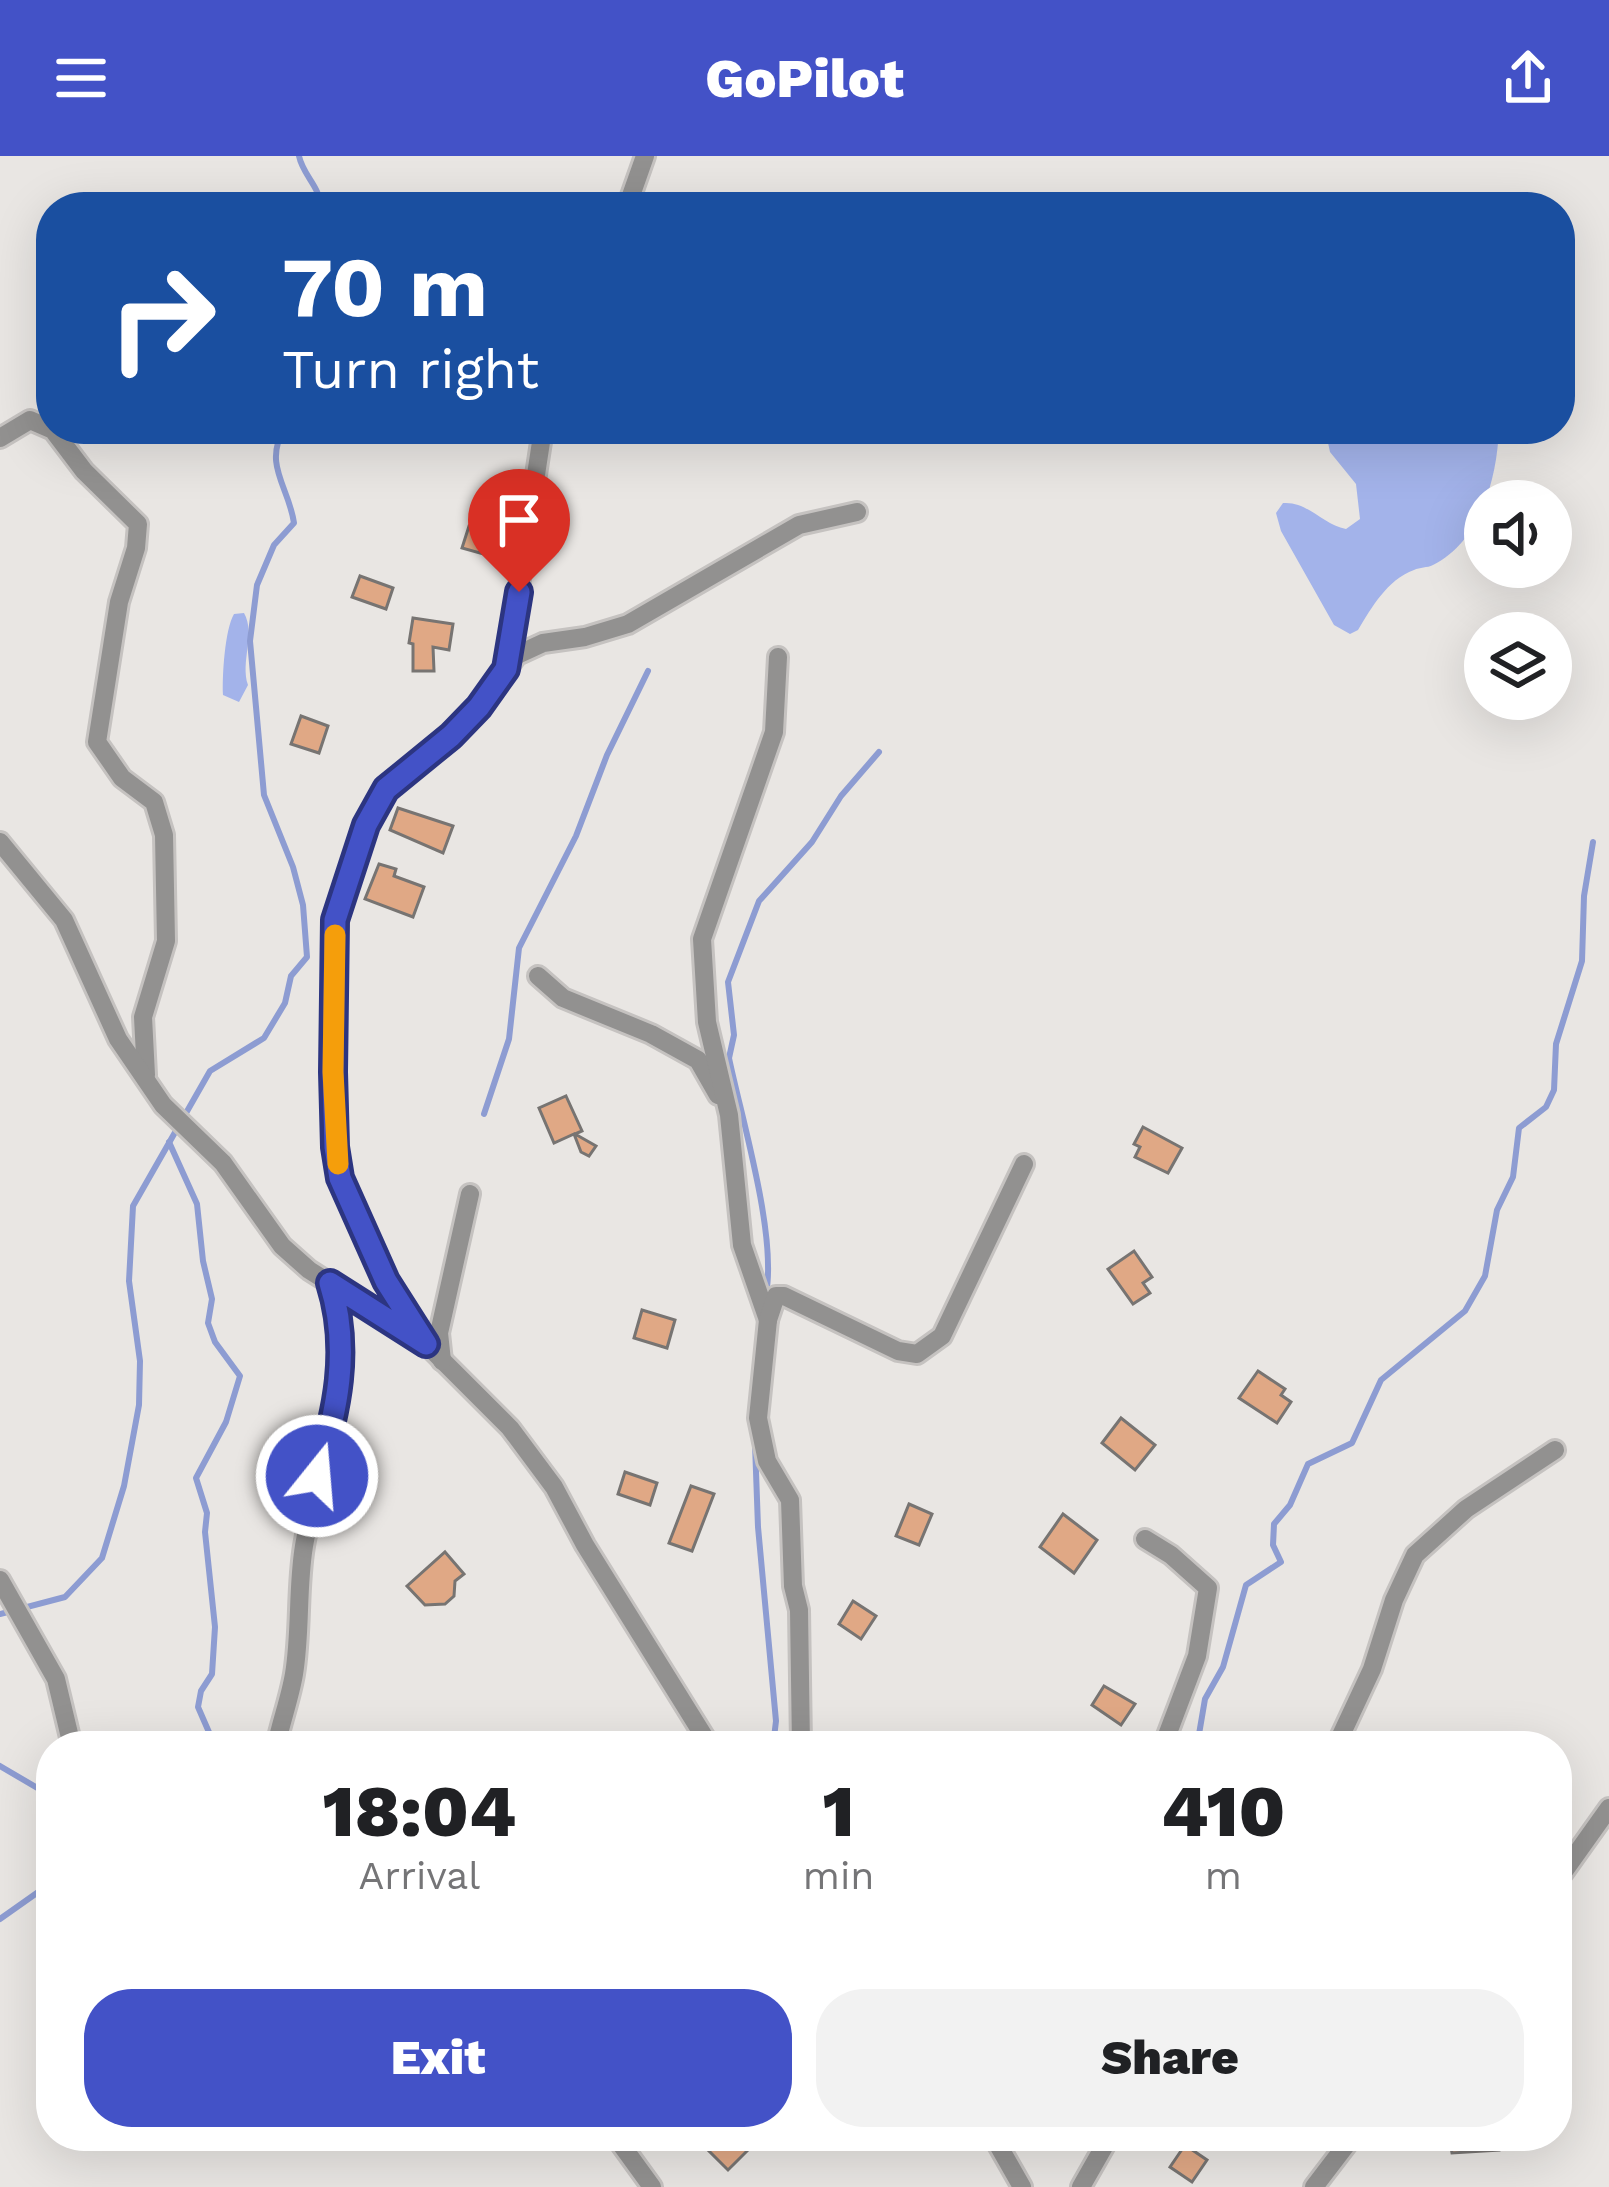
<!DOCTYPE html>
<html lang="en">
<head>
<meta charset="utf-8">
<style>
	:root { --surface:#fff; --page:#f2f2f2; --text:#202124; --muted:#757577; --accent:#4352c7 }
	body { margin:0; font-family:"Work Sans",sans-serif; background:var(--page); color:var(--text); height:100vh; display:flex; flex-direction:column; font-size:45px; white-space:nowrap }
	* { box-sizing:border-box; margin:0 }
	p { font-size:39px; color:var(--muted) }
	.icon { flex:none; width:66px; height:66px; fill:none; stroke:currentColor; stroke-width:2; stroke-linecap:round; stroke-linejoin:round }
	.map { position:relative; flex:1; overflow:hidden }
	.side { position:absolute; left:36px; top:1575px; width:1536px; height:420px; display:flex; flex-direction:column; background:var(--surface); border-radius:48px; box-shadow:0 12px 48px #0002 }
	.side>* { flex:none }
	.hud { position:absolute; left:36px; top:36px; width:1539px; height:252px; border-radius:48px; box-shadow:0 12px 48px #0002; background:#1a4fa0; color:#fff; overflow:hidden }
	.buttons { position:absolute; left:1464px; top:324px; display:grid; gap:24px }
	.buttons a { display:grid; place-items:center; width:108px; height:108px; border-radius:50%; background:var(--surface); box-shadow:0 12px 48px #0002; font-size:60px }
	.pin { position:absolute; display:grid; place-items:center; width:102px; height:102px; color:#fff; margin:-123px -51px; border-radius:50% 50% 50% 0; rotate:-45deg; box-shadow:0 0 12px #0007 }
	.pin .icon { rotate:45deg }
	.me { position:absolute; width:132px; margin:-66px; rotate:17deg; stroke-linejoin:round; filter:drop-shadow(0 0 9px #0008) }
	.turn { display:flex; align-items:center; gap:42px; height:252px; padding:0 48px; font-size:54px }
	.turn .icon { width:156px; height:156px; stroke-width:2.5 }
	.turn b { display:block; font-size:84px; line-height:102px }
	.eta { display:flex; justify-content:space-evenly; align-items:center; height:204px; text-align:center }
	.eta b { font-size:72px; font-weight:800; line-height:84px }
	.primary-button { display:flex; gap:24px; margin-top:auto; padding:24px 48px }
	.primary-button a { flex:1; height:138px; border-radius:48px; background:var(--accent); color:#fff; font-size:48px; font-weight:800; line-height:138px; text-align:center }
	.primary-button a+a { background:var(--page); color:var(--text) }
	header { display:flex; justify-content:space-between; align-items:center; height:156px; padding:0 48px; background:var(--accent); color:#fff; font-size:54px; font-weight:800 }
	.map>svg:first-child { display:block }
</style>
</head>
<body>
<header><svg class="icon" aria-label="menu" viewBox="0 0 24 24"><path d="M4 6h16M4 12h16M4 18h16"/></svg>GoPilot<svg class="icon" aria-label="share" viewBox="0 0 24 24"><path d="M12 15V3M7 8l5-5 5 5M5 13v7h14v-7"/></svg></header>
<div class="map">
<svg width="1609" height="2031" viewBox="0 0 1609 2031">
	<rect width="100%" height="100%" fill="#e9e6e3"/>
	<g fill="#a3b3ea">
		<path d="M1325 273H1499C1497 322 1481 385 1433 409 1427 412 1420 411 1414 414 1387 424 1372 451 1358 474L1350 478 1334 469 1281 375 1276 357 1283 347C1308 345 1323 369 1346 373L1360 363 1356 328 1330 296Z"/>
		<path d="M244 457C256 478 240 506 248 529L239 546 223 539C222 520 225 473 234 458Z"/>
	</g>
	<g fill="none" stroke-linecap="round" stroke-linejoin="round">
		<g stroke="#8d9cd2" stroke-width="6">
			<path d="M299 0C303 20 321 31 320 51"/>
			<polyline points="484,958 509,883 519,792 576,680 607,599 648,515"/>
			<polyline points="169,986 197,1048 203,1105 212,1143 208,1167 215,1186 240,1220 226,1266 196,1322 207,1357 205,1376 215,1471 212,1518 201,1535 198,1551 215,1590"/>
			<path d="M766 1138C777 1079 742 964 729 902L734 879 728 826 759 745 812 686 841 640 879 596"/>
			<polyline points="755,1288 758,1371 776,1565 773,1590"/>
			<path d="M0 1458 65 1441 102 1402 124 1330 139 1249 140 1205 129 1125 133 1050 210 915 264 882 285 847 291 820 307 801 303 749 293 711 264 639 250 485 257 429 274 389 294 367C289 331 263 309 284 273"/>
			<polyline points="1197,1590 1205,1543 1223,1511 1246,1429 1281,1406 1273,1389 1274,1368 1290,1349 1308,1308 1352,1287 1381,1224 1465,1155 1485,1120 1497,1054 1513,1021 1519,972 1546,951 1554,934 1556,888 1582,805 1584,740 1593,686"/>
			<polyline points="0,1610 51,1640"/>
			<polyline points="0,1763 51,1727"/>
		</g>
	</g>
	<g fill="#e0a885" stroke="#777472" stroke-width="3">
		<polygon points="469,370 500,379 494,401 462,392"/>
		<polygon points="360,420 393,432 386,453 352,441"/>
		<polygon points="413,462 453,468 449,494 433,491 434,515 413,515 413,488 409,487"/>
		<polygon points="301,560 328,570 319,597 291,588"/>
		<polygon points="398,652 453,670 443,697 390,674"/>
		<polygon points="379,708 396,713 394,720 424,731 413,761 365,743"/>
		<polygon points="566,940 582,975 575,978 596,990 589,1000 581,996 574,978 554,987 539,952"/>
		<polygon points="1143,971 1182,992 1168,1017 1135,1001 1140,991 1134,988"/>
		<polygon points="1134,1095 1152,1121 1143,1127 1150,1137 1133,1148 1108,1113"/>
		<polygon points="642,1154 675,1164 667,1192 634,1182"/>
		<polygon points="1258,1215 1285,1233 1281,1239 1291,1246 1277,1267 1239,1242"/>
		<polygon points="1121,1262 1155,1289 1135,1314 1102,1287"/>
		<polygon points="625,1316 657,1327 650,1349 618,1338"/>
		<polygon points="691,1330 714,1338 692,1395 669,1387"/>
		<polygon points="909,1348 932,1358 919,1389 896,1380"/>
		<polygon points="1063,1358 1097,1384 1074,1417 1040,1391"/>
		<polygon points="445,1396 464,1418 455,1425 454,1440 445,1448 425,1449 407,1430"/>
		<polygon points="853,1445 876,1460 861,1483 839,1468"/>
		<polygon points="1104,1530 1135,1548 1121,1569 1092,1549"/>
		<polygon points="711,1980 738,1980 749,1993 728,2014 702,1988"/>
		<polygon points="1449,1980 1504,1980 1504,1988 1499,1989 1499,1994 1452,1997"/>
		<polygon points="1185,1989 1207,2004 1192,2026 1170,2011"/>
	</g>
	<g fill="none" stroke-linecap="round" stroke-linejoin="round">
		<defs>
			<g id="street">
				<polyline points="627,51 645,0"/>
				<polyline points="0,282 30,264 53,274 84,315 138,368 136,392 119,446 97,586 122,622 154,646 164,679 166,785 143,861 146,919"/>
				<polyline points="507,508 543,273"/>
				<polyline points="0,686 64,764 118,883 163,949 223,1007 282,1090 309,1114 426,1188 510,1272 554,1331 585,1389 710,1590"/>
				<polyline points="538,820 563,842 651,878 698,904 718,939"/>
				<polyline points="768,1164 742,1089 729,959 707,866 702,783 774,576 778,501"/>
				<path d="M423 1184C385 1124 348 1062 335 991V764L366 669 386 633 479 551 517 499 543 487 585 481 628 468 799 369 857 356"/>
				<polyline points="442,1205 439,1177 470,1038"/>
				<polyline points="1145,1383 1171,1399 1208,1432 1197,1500 1163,1590"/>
				<polyline points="0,1424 56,1523 72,1590"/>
				<path d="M276 1590C281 1566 290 1542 294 1518 301 1476 297 1432 304 1390 319 1302 359 1216 330 1127"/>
				<polyline points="801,1590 799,1454 793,1430 790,1344 767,1305 758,1262 768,1164 776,1140 784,1140 898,1195 917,1198 942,1180 1024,1008"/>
				<polyline points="1336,1590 1372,1513 1394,1444 1415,1399 1466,1353 1555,1294"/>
				<polyline points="1557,1725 1609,1652"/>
				<polyline points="615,1980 652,2031"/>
				<polyline points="993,1980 1022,2031"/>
				<polyline points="1081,2031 1110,1980"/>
				<polyline points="1314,2031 1353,1980"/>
			</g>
		</defs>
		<use href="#street" stroke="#c5c2c0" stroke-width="24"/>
		<use href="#street" stroke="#929190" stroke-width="18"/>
	</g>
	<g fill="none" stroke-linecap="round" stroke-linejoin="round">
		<defs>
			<path id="route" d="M317 1320C337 1256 351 1193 330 1127L426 1188 386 1125 340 1022 335 991 333 916 335 764 366 669 386 633 451 580 479 551 506 513 519 436"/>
		</defs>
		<use href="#route" stroke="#2c3581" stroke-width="30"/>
		<use href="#route" stroke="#4352c7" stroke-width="21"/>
		<polyline stroke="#f59e0b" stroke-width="21" points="335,779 333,916 338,1008"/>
	</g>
</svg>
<div class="buttons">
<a><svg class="icon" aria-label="sound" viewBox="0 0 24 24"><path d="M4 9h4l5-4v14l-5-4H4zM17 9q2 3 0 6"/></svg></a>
<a><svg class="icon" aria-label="layers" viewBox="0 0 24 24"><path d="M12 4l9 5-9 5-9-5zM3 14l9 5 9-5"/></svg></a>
</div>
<div class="pin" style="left:519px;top:436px;background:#d93025"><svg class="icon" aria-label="arrive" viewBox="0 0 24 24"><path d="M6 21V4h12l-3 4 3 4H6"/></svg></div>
<svg class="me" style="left:317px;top:1320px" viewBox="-20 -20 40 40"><circle r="17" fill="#4352c7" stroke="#fff" stroke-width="3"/><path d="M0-11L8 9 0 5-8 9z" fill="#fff"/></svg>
<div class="hud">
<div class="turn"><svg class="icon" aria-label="right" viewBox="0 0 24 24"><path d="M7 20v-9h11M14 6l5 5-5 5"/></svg><div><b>70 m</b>Turn right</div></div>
</div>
<section class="side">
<div class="eta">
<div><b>18:04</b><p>Arrival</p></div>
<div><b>1</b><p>min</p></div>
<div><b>410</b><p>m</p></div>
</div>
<div class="primary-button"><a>Exit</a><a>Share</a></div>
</section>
</div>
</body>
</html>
